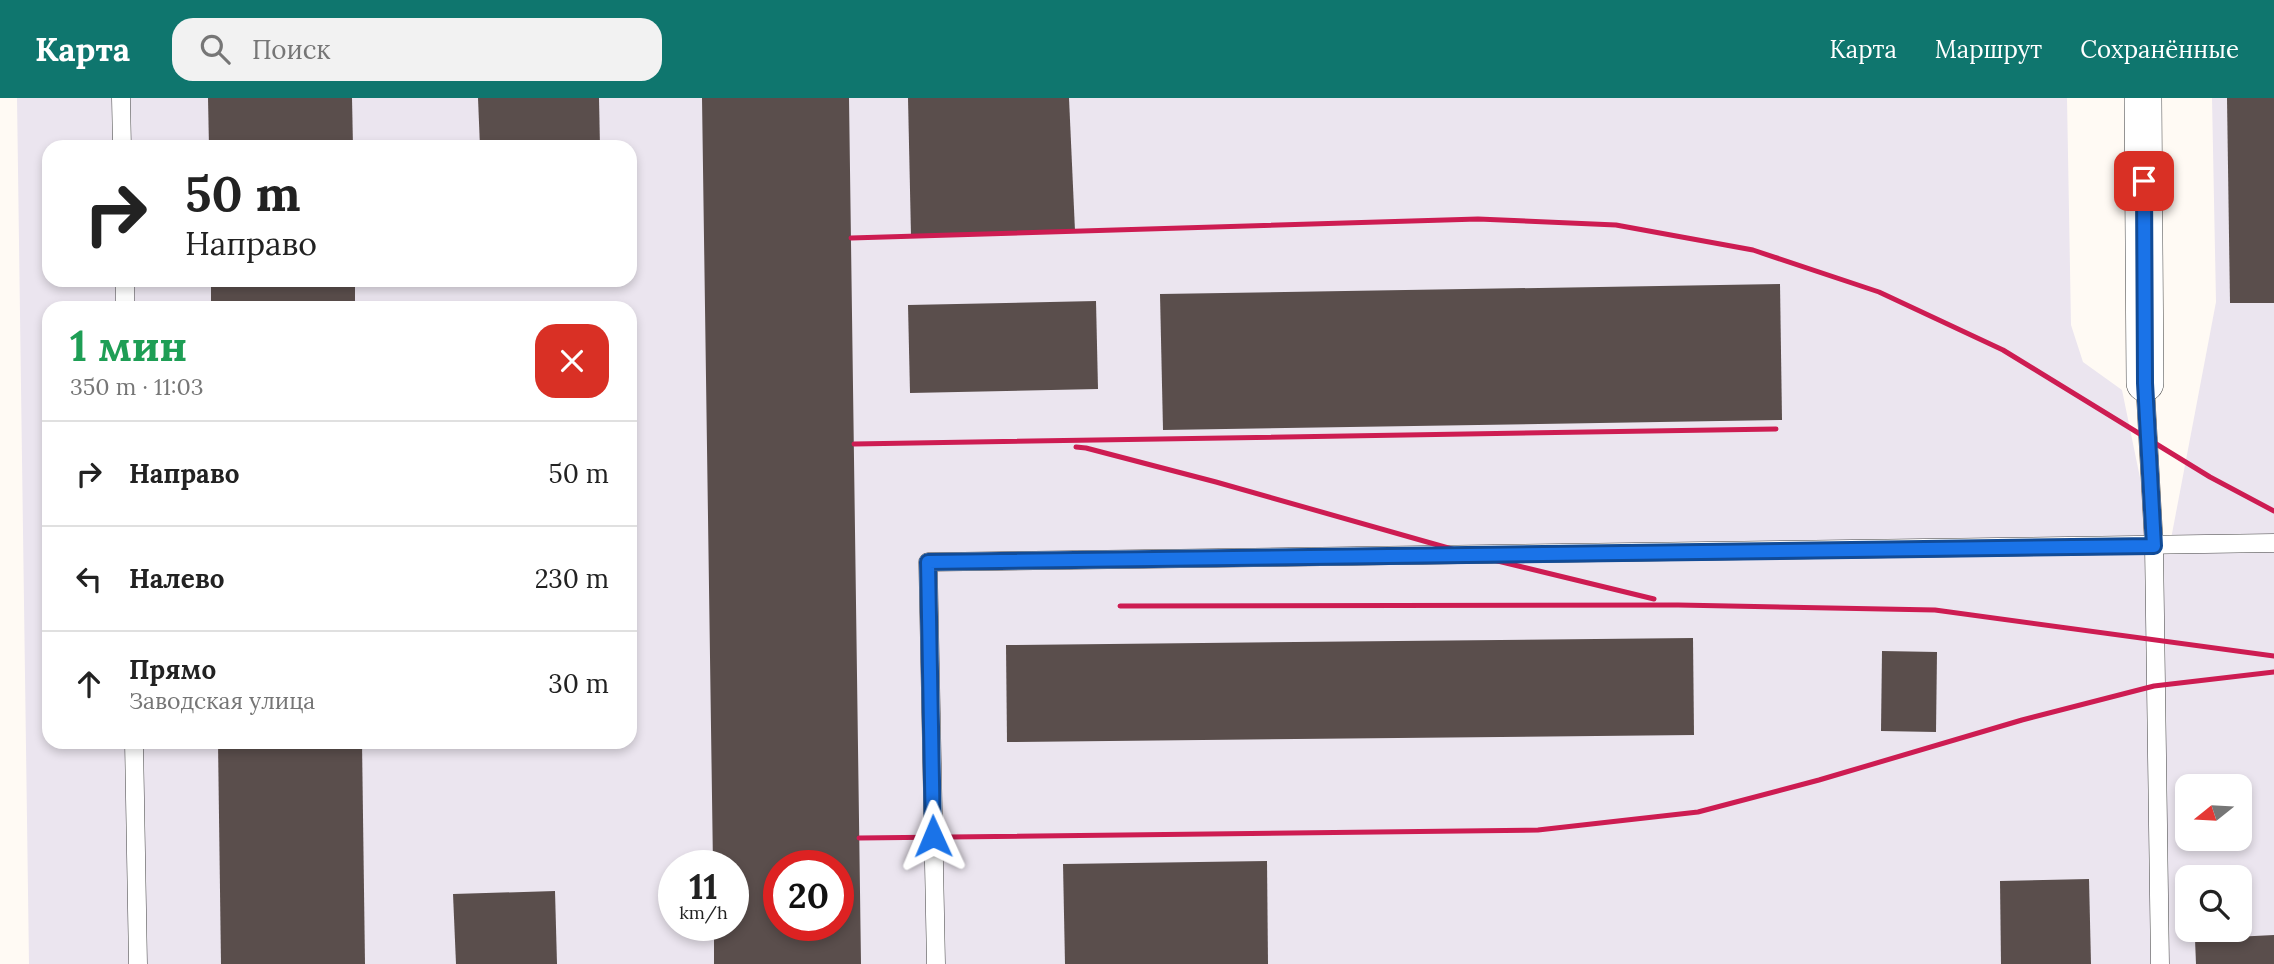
<!DOCTYPE html>
<html lang="ru">
<head>
<meta charset="utf-8">
<style>
	:root { --surface:#fff; --page:#f2f2f2; --text:#222; --muted:#767676; --line:#e0e0e0; --accent:#0f766e }
	body { margin:0; font-family:Lora,serif; background:var(--page); color:var(--text); height:100vh; display:flex; flex-direction:column; font-size:26px; white-space:nowrap }
	* { box-sizing:border-box; margin:0 }
	p { font-size:23px; color:var(--muted) }
	.icon { flex:none; width:38px; height:38px; fill:none; stroke:currentColor; stroke-width:2; stroke-linecap:round; stroke-linejoin:round }
	.map { position:relative; flex:1; overflow:hidden }
	.details { position:absolute; left:42px; top:203px; width:595px; height:448px; display:flex; flex-direction:column; background:var(--surface); border-radius:21px; box-shadow:0 4px 10px #0003 }
	.details>* { flex:none }
	.guide { position:absolute; left:42px; top:42px; width:595px; height:147px; border-radius:21px; box-shadow:0 4px 10px #0003; background:#fff; color:var(--text); overflow:hidden }
	.needle { width:46px; rotate:252deg }
	.controls { position:absolute; left:2175px; top:676px; display:grid; gap:14px }
	.controls a { display:grid; place-items:center; width:77px; height:77px; border-radius:14px; background:var(--surface); box-shadow:0 4px 10px #0003; font-size:35px }
	.speed { position:absolute; left:658px; top:752px; display:flex; gap:14px; font-size:35px; font-weight:700; text-align:center }
	.speed>* { display:grid; place-content:center; width:91px; height:91px; border-radius:50%; background:var(--surface); box-shadow:0 4px 10px #0003; line-height:1 }
	.speed small { font-size:18px; font-weight:400 }
	.speed .limit { border:10px solid #d22; background:#fff; color:#111 }
	.pin { position:absolute; display:grid; place-items:center; width:60px; height:60px; color:#fff; margin:-30px; border-radius:14px; box-shadow:0 4px 10px #0006 }
	.me { position:absolute; width:77px; margin:-38px; rotate:359deg; stroke-linejoin:round; filter:drop-shadow(0 0 5px #0008) }
	.turn { display:flex; align-items:center; gap:24px; height:147px; padding:0 28px; font-size:32px }
	.turn .icon { width:91px; height:91px; stroke-width:2.5 }
	.turn b { display:block; font-size:49px; line-height:60px }
	.round { display:grid; place-items:center; flex:none; width:74px; height:74px; border-radius:21px; background:var(--page) }
	.headline { display:flex; align-items:center; justify-content:space-between; height:119px; padding:0 28px }
	h1 { font-size:42px; font-weight:800; line-height:52px; color:#1e9e55 }
	ul { padding:0; list-style:none }
	li { display:flex; align-items:center; gap:21px; height:105px; padding:0 28px; border-top:2px solid var(--line) }
	li div { flex:1 }
	li b { display:block; font-size:26px }
	li em { font-style:normal }
	header { display:flex; align-items:center; gap:42px; box-sizing:border-box; height:98px; padding:0 35px; background:var(--accent); color:#fff }
	header strong { font-size:33px }
	nav { display:flex; gap:38px; margin-inline-start:auto; font-size:24px }
	.search { width:490px; height:63px; background:var(--page); display:flex; align-items:center; gap:18px; box-sizing:border-box; padding:0 24px; border-radius:21px; color:var(--muted); font-size:26px }
	.map>svg:first-child { display:block }
</style>
</head>
<body>
<header>
<strong>Карта</strong>
<div class="search"><svg class="icon" aria-label="search" viewBox="0 0 24 24"><circle cx="10" cy="10" r="6"/><path d="M15 15l6 6"/></svg>Поиск</div>
<nav><a>Карта</a><a>Маршрут</a><a>Сохранённые</a></nav>
</header>
<div class="map">
<svg width="2274" height="866" viewBox="0 0 2274 866">
	<rect width="100%" height="100%" fill="#fffaf4"/>
	<g fill="#ebe5ef" fill-rule="evenodd">
		<path d="M17 0H2067L2071 227 2083 264 2122 292 2154 448 2274 445V866H29ZM49 49H630V182H49ZM49 210H630V644H49ZM2188 688H2240V740H2188ZM674 768H733V828H674ZM779 768H838V828H779ZM2188 779H2240V831H2188Z"/>
		<polygon points="2212,0 2274,0 2274,443 2171,441 2216,204"/>
	</g>
	<g fill="#5a4e4c" fill-rule="evenodd">
		<polygon points="208,0 352,0 353,49 209,49"/>
		<polygon points="478,0 599,0 600,49 480,49"/>
		<path d="M702 0H849L861 866H714V828H733V768H713ZM779 768H838V828H779Z"/>
		<polygon points="908,0 1069,0 1075,133 911,138"/>
		<polygon points="2227,0 2274,0 2274,205 2230,205"/>
		<rect x="211" y="182" width="144" height="28"/>
		<polygon points="1780,186 1782,322 1163,332 1160,196"/>
		<polygon points="1096,203 1098,291 910,295 908,207"/>
		<polygon points="1693,540 1694,637 1007,644 1006,547"/>
		<polygon points="1882,553 1937,554 1936,634 1881,633"/>
		<polygon points="218,644 362,644 365,866 221,866"/>
		<polygon points="1267,763 1268,866 1065,866 1063,766"/>
		<polygon points="2089,781 2091,866 2001,866 2000,783"/>
		<polygon points="555,793 557,866 456,866 453,796"/>
		<polygon points="2274,837 2274,866 2196,866 2195,841"/>
	</g>
	<g fill="none" stroke-linecap="round" stroke-linejoin="round">
		<defs>
			<g id="service">
				<polyline points="121,0 122,49"/>
				<polyline points="125,182 125,210"/>
				<polyline points="2145,285 2154,448 2160,866"/>
				<polyline points="134,644 138,866"/>
				<polyline points="936,866 928,464 2274,445"/>
			</g>
			<polyline id="minor" points="2143,0 2145,285"/>
		</defs>
		<use href="#service" stroke="#444" stroke-width="19"/>
		<use href="#minor" stroke="#444" stroke-width="38"/>
		<use href="#service" stroke="#fff" stroke-width="18"/>
		<use href="#minor" stroke="#fff" stroke-width="37"/>
		<g stroke="#cd1c52" stroke-width="5">
			<polyline points="851,140 1478,121 1616,127 1753,152 1879,194 2003,252 2210,379 2274,413"/>
			<polyline points="854,346 1776,331"/>
			<polyline points="1076,349 1086,350 1216,384 1473,457 1654,501"/>
			<polyline points="1120,508 1678,507 1935,512 2274,558"/>
			<polyline points="859,740 1538,732 1698,714 1819,682 2022,622 2154,588 2274,574"/>
		</g>
	</g>
	<g fill="none" stroke-linecap="round" stroke-linejoin="round">
		<defs>
			<polyline id="route" points="933,738 928,464 2154,448 2145,285 2144,83"/>
		</defs>
		<use href="#route" stroke="#114b97" stroke-width="18"/>
		<use href="#route" stroke="#1a73e8" stroke-width="12"/>
	</g>
</svg>
<div class="controls">
<a><svg class="needle" viewBox="-14 -14 28 28"><path d="M0-13l5 13h-10z" fill="#e53935"/><path d="M0 13l5-13h-10z" fill="#767676"/></svg></a>
<a><svg class="icon" aria-label="search" viewBox="0 0 24 24"><circle cx="10" cy="10" r="6"/><path d="M15 15l6 6"/></svg></a>
</div>
<div class="speed"><div>11<small>km/h</small></div><div class="limit">20</div></div>
<div class="pin" style="left:2144px;top:83px;background:#d93025"><svg class="icon" aria-label="arrive" viewBox="0 0 24 24"><path d="M6 21V4h12l-3 4 3 4H6"/></svg></div>
<svg class="me" style="left:933px;top:738px" viewBox="-20 -20 40 40"><path d="M0-17L14 15 0 8-14 15z" fill="#1a73e8" stroke="#fff" stroke-width="4"/></svg>
<div class="guide">
<div class="turn"><svg class="icon" aria-label="right" viewBox="0 0 24 24"><path d="M7 20v-9h11M14 6l5 5-5 5"/></svg><div><b>50 m</b>Направо</div></div>
</div>
<section class="details">
<div class="headline"><div><h1>1 мин</h1><p>350 m · 11:03</p></div><a class="round" style="background:#d93025;color:#fff"><svg class="icon" aria-label="close" viewBox="0 0 24 24"><path d="M6 6l12 12M18 6L6 18"/></svg></a></div>
<ul>
<li><svg class="icon" aria-label="right" viewBox="0 0 24 24"><path d="M7 20v-9h11M14 6l5 5-5 5"/></svg><div><b>Направо</b></div><em>50 m</em></li>
<li><svg class="icon" aria-label="left" viewBox="0 0 24 24"><path d="M17 20v-9H6M10 6l-5 5 5 5"/></svg><div><b>Налево</b></div><em>230 m</em></li>
<li><svg class="icon" aria-label="ahead" viewBox="0 0 24 24"><path d="M12 20V5M6 11l6-6 6 6"/></svg><div><b>Прямо</b><p>Заводская улица</p></div><em>30 m</em></li>
</ul>
</section>
</div>
</body>
</html>
